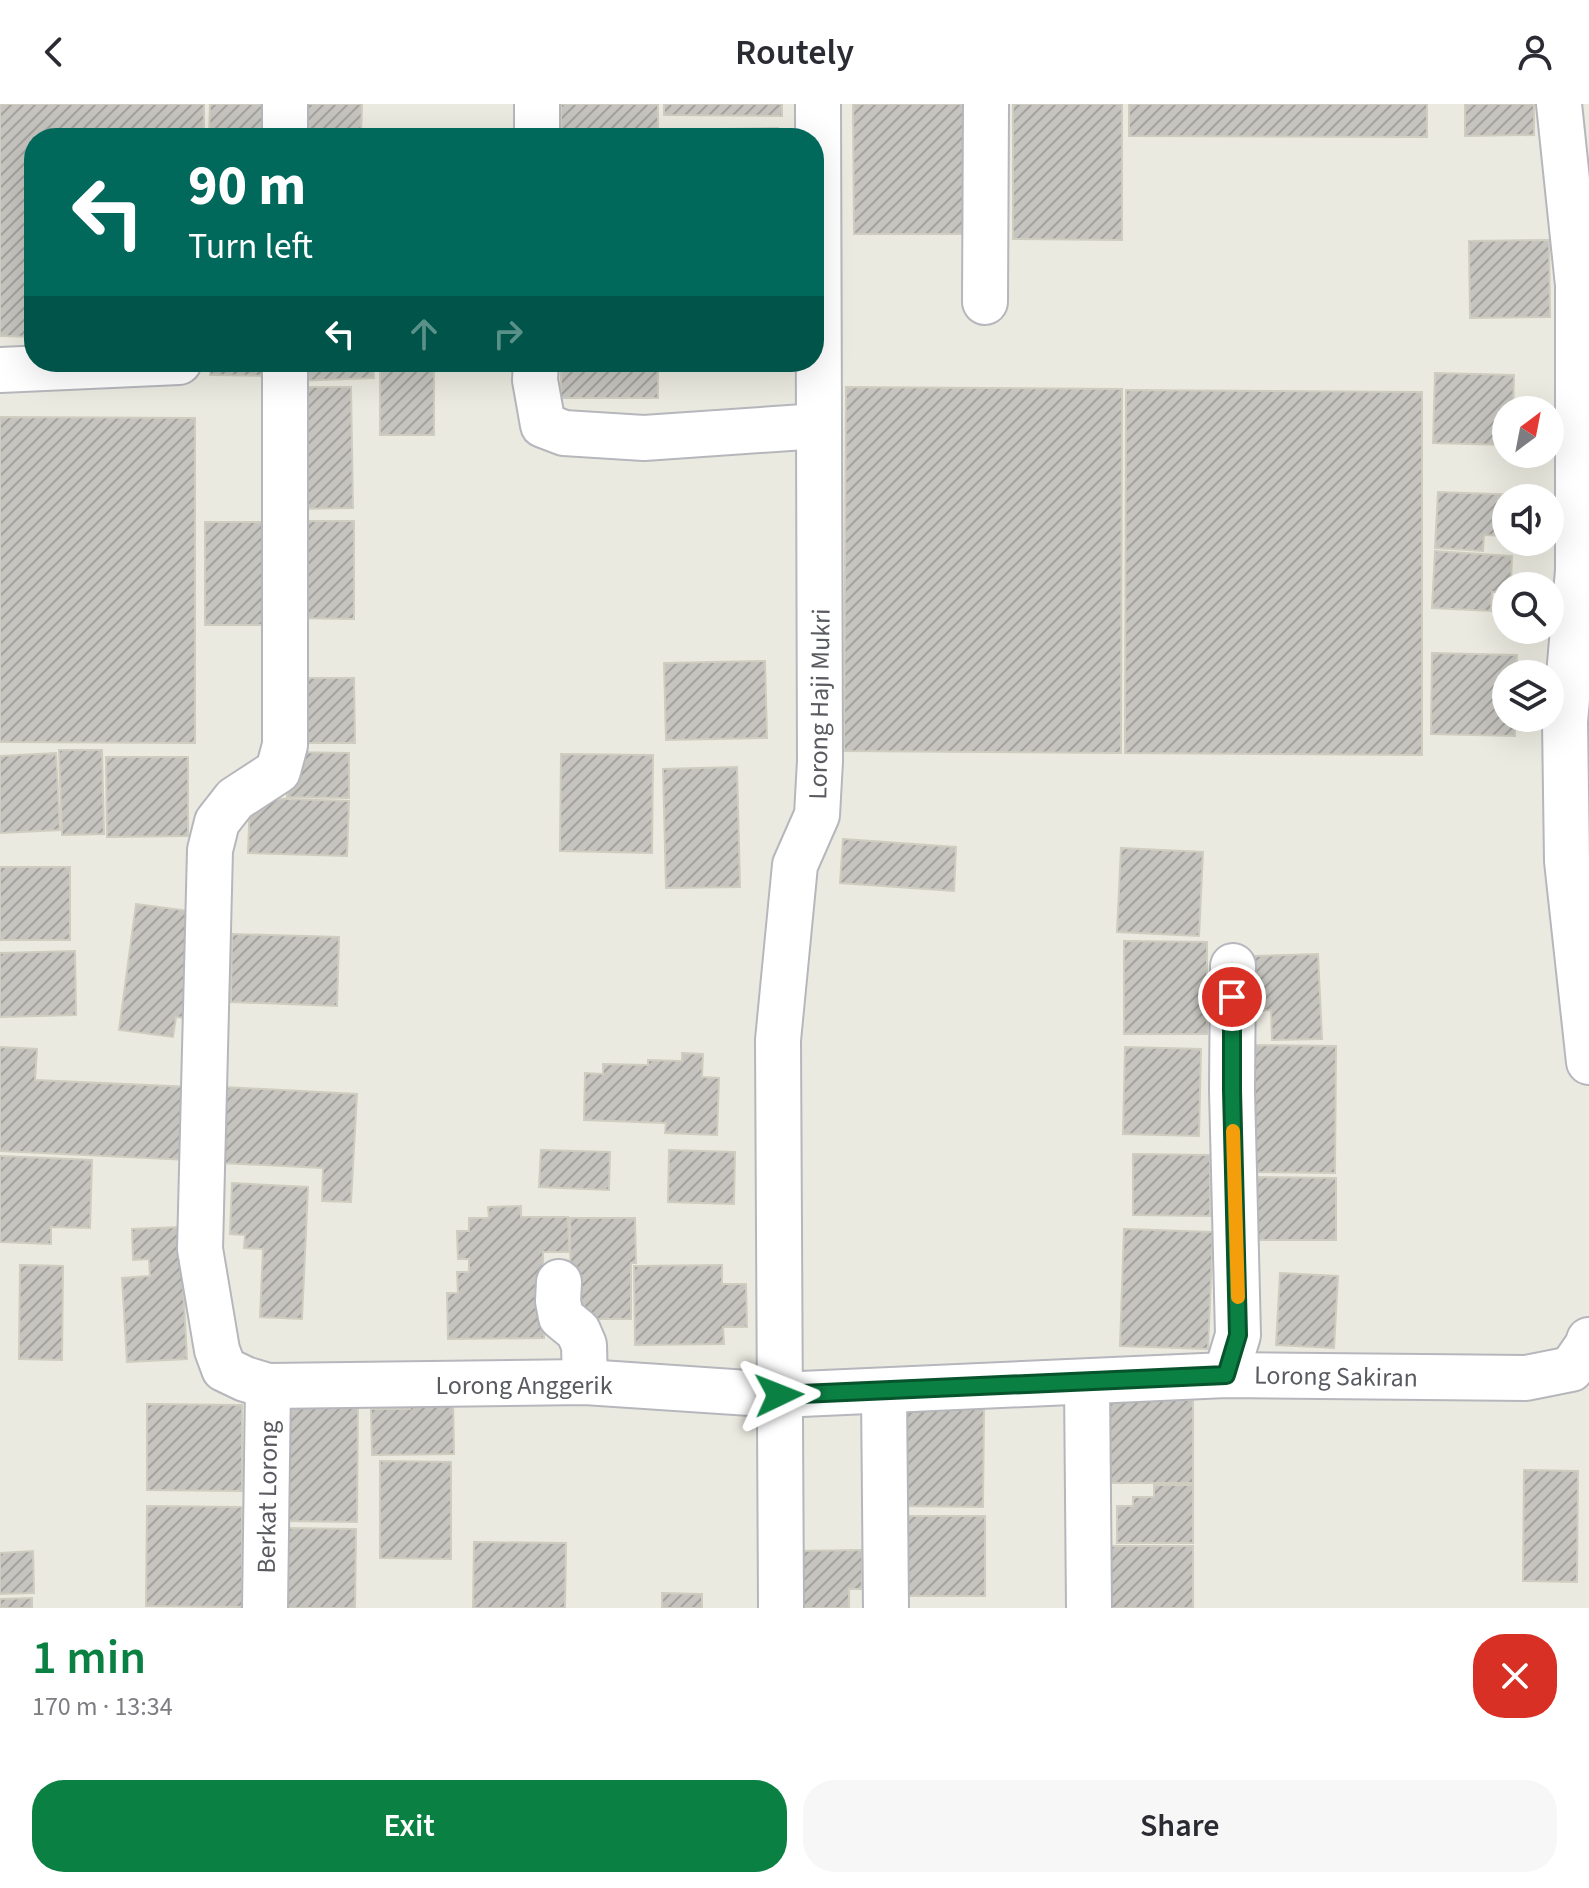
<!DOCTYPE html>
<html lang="en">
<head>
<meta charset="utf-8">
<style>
	:root { --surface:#fff; --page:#f7f7f7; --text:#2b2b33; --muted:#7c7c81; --accent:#0b8043 }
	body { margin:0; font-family:"Source Sans 3",sans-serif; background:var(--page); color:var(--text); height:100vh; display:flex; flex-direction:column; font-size:30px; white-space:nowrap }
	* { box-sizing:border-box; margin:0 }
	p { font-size:26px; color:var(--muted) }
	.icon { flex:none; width:44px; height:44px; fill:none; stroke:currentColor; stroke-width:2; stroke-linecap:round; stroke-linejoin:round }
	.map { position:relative; height:1504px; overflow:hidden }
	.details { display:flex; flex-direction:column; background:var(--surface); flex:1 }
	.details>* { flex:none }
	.hud { position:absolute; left:24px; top:24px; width:800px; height:244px; border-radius:32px; box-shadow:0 8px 32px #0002; background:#00695c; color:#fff; overflow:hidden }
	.needle { width:52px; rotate:32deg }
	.tools { position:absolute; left:1492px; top:292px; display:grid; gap:16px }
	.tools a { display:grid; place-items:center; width:72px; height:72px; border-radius:50%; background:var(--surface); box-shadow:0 8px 32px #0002; font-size:40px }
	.pin { position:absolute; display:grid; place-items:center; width:68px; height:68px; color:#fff; margin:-34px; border:4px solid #fff; border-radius:50%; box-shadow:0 2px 8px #0007 }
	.me { position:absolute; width:88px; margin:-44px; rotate:88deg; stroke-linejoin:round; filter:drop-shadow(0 0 6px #0008) }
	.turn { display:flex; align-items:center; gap:28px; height:168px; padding:0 32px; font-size:36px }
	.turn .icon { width:104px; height:104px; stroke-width:2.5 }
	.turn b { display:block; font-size:56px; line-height:68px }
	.lanes { display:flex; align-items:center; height:76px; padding:0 32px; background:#0003; justify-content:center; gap:40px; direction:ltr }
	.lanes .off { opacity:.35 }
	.round { display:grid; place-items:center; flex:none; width:84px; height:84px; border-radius:32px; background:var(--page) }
	.headline { display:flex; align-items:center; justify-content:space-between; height:136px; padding:0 32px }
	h1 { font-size:48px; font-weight:600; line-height:60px; color:var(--accent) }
	.action { display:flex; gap:16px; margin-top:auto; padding:16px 32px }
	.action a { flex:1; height:92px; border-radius:32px; background:var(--accent); color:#fff; font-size:32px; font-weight:600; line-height:92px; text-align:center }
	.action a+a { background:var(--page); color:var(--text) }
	header { display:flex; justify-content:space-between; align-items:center; height:104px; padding:0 32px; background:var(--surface); font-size:36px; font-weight:600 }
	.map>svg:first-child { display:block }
</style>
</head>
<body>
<header><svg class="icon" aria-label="back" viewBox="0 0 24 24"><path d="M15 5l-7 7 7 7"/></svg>Routely<svg class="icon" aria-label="person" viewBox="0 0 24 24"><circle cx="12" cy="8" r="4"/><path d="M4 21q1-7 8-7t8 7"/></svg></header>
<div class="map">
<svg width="1589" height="1504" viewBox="0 0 1589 1504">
	<defs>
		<pattern id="building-hatch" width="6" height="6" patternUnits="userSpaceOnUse" patternTransform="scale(2)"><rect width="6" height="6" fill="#c6c4be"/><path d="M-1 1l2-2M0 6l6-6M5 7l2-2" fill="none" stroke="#a4a29e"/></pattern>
	</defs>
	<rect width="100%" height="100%" fill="#ebeae0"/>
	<g fill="url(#building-hatch)" stroke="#cfcdbf" stroke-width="2">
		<polygon points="0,0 204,0 204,34 34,34 34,233 0,232"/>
		<polygon points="210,0 268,0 267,32 209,31"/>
		<polygon points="292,0 362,0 361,33 291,30"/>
		<rect x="561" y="0" width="97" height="34"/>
		<polygon points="664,0 782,0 782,12 664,11"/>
		<polygon points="853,0 970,0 971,130 854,130"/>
		<polygon points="1013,0 1122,0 1122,136 1013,135"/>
		<polygon points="1129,0 1427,0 1427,33 1129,32"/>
		<polygon points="1465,0 1534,0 1534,31 1465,32"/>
		<polygon points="778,24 778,34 670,34 669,26"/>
		<polygon points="1549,136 1550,213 1470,214 1469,137"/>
		<polygon points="210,258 273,258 273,272 210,271"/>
		<polygon points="294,258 373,258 374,274 295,277"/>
		<polygon points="380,258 434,259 434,331 380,331"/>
		<rect x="561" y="258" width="97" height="36"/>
		<polygon points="1435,269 1514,271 1513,306 1506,306 1506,341 1433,339"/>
		<polygon points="290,283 351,283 353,404 292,405"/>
		<polygon points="846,283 1122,285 1121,649 844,647"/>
		<polygon points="1126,286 1422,288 1422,651 1125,649"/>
		<polygon points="0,313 195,314 195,639 0,638"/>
		<polygon points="1438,388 1522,391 1522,394 1506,394 1506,432 1484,431 1483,447 1435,444"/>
		<polygon points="291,417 354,417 354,515 292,514"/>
		<rect x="205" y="418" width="67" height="103"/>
		<polygon points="1435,447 1512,452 1511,482 1506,482 1506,489 1492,488 1491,507 1432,504"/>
		<polygon points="1432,549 1517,551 1516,570 1506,570 1506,614 1515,614 1515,632 1431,630"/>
		<polygon points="765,557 767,634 666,636 664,559"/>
		<polygon points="289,574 354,574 355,639 290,639"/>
		<polygon points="59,646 102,646 104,730 62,731"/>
		<polygon points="287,648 349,649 349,694 287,693"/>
		<polygon points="56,649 60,726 0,729 0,652"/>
		<polygon points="561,650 653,651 652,749 560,747"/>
		<polygon points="106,653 188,653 188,732 107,733"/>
		<polygon points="737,663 740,783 666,784 663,665"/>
		<polygon points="250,694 349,697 347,752 248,749"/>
		<polygon points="843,735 956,743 954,787 840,779"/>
		<polygon points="1121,744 1203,748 1199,832 1117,828"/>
		<rect x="0" y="763" width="70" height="73"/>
		<polygon points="136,800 190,807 185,845 193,845 184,914 176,913 173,933 119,926"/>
		<polygon points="232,830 339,833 337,902 231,898"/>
		<polygon points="1124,837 1207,838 1207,930 1124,930"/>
		<polygon points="75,847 76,911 0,913 0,849"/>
		<polygon points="1318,850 1322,935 1272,936 1271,906 1256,907 1254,852"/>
		<polygon points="1245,941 1336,942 1335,1069 1246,1068"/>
		<polygon points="0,943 37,945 35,976 193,983 189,1056 0,1047"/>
		<polygon points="1125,943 1201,945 1199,1032 1123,1030"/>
		<polygon points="682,949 703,950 702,973 719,974 717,1031 665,1029 666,1019 584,1016 585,969 603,970 603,960 648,961 648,956 682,957"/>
		<polygon points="225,983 357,990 351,1098 322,1097 323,1064 221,1059"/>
		<polygon points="541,1046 610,1048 609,1086 539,1083"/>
		<polygon points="669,1046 735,1048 734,1100 668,1098"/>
		<polygon points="1133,1050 1210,1051 1210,1112 1133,1111"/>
		<polygon points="0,1052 92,1056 90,1124 51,1123 51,1140 0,1138"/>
		<polygon points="1250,1073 1336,1074 1336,1136 1250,1136"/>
		<polygon points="232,1079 308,1083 302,1215 260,1213 263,1145 244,1144 245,1131 230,1130"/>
		<polygon points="521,1102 521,1113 568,1113 569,1148 543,1148 544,1234 448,1235 447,1189 458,1189 457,1168 469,1168 469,1155 458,1155 457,1127 469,1127 469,1114 489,1114 488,1103"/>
		<polygon points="570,1114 635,1114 636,1159 631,1159 631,1215 571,1215"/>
		<polygon points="180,1123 187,1255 127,1258 122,1174 150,1172 149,1155 133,1156 132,1125"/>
		<polygon points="1124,1125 1213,1128 1208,1245 1120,1242"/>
		<polygon points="20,1161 63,1162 62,1256 19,1255"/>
		<polygon points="722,1161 722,1180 746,1180 747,1223 723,1223 724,1240 635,1241 634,1162"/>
		<polygon points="1280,1169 1338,1172 1334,1244 1276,1241"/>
		<polygon points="358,1292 357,1418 283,1417 274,1297"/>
		<polygon points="410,1294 453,1294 454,1350 372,1351 371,1305 410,1305"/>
		<rect x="1104" y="1296" width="89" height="83"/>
		<polygon points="147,1300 242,1301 242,1387 147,1386"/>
		<polygon points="898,1301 984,1302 983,1403 897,1402"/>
		<polygon points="380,1357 451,1358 451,1455 380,1454"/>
		<polygon points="1524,1366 1578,1367 1577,1478 1523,1477"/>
		<polygon points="1154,1381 1193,1381 1193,1439 1117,1439 1117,1402 1133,1402 1133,1393 1154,1393"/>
		<polygon points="147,1402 242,1403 242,1503 146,1502"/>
		<rect x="894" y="1412" width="91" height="80"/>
		<polygon points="282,1424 356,1425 355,1504 274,1504"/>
		<polygon points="474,1438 566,1439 565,1504 473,1504"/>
		<rect x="1109" y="1442" width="84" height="62"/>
		<polygon points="862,1446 862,1485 849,1485 849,1504 796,1504 795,1447"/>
		<polygon points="33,1447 34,1489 0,1490 0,1449"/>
		<polygon points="662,1489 702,1490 702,1504 662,1504"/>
		<polygon points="32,1494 32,1504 0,1504 0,1495"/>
	</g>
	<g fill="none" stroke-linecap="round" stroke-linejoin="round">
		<defs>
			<g id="minor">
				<polyline points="1559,0 1578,181 1578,466 1565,618 1567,757 1589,958"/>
				<polyline points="285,34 285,0"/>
				<polyline points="537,34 537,0"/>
				<polyline points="985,198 986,0"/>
				<polyline points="285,258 285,641 278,667 235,695 217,718 210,746 200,1145 217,1246 224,1265 245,1275 268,1282 585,1278 779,1291 1226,1271 1526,1274 1571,1265 1587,1242 1589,1236"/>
				<polyline points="536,258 535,276 543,321 564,329 644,334 819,322"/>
				<polyline points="0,266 179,258"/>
				<polyline points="559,1178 558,1197 561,1213 578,1227 584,1241 585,1278"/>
				<polyline points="1226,1271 1238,1231 1232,986 1233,862"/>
				<polyline points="1087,1279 1089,1504"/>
				<polyline points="884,1288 886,1504"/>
				<polyline points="265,1504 268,1282"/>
				<polyline points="781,1504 778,936 795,761 817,711 820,657 818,0"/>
			</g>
		</defs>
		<use href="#minor" stroke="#b6b7bc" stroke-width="48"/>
		<use href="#minor" stroke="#fff" stroke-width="44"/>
	</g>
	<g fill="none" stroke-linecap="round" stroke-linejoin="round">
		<defs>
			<polyline id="route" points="779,1291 1226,1271 1238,1231 1232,986 1232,893"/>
		</defs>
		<use href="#route" stroke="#07532c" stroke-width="20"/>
		<use href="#route" stroke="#0b8043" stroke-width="14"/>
		<polyline stroke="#f59e0b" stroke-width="14" points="1233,1027 1238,1193"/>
	</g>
	<g text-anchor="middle" stroke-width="6" stroke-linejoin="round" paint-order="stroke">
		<g font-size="26" fill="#595b60" stroke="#fff">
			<text transform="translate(819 600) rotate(-89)" y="9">Lorong Haji Mukri</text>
			<text transform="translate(1336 1272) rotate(1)" y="9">Lorong Sakiran</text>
			<text x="524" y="1290">Lorong Anggerik</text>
			<text transform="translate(267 1393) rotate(-89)" y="9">Berkat Lorong</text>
		</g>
	</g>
</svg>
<div class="tools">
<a><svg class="needle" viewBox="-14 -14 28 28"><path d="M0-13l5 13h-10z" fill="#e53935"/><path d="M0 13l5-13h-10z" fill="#7c7c81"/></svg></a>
<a><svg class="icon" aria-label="sound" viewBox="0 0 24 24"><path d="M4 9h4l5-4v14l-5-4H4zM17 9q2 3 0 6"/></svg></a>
<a><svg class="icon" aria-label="search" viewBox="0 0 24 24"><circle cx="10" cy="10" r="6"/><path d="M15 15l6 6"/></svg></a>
<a><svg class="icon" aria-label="layers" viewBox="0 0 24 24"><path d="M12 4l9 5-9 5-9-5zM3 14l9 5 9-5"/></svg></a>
</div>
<div class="pin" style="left:1232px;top:893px;background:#d93025"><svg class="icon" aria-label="arrive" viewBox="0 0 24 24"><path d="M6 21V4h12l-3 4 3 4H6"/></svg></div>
<svg class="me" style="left:779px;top:1291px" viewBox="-20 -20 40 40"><path d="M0-17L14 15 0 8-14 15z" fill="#0b8043" stroke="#fff" stroke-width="4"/></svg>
<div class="hud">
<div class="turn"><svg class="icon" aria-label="left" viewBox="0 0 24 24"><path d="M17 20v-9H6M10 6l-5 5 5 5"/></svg><div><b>90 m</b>Turn left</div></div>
<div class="lanes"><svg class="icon" aria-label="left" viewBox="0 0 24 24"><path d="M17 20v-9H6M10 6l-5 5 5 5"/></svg><svg class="icon off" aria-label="ahead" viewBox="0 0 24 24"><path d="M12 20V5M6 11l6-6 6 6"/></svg><svg class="icon off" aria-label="right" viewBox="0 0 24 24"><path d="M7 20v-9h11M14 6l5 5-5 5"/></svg></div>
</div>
</div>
<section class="details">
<div class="headline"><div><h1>1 min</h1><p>170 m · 13:34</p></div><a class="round" style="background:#d93025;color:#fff"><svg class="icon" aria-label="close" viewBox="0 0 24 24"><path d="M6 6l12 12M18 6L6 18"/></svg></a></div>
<div class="action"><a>Exit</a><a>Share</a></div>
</section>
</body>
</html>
